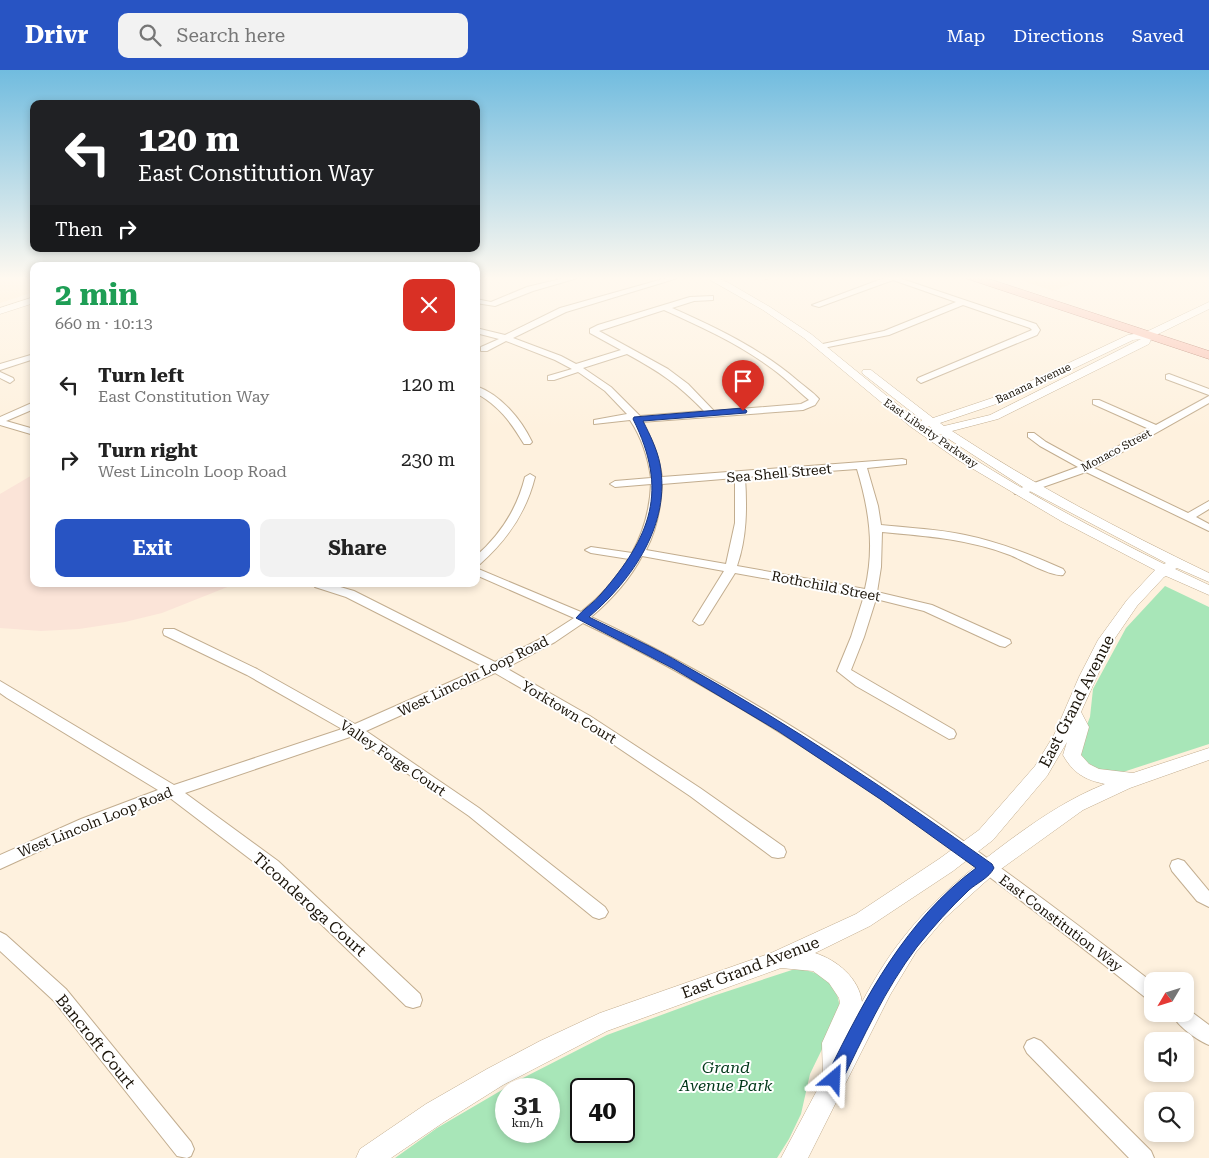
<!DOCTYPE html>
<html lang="en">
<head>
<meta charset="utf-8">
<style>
	:root { --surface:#fff; --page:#f2f2f2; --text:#222; --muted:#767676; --accent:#2854c3 }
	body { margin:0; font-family:"Roboto Serif",serif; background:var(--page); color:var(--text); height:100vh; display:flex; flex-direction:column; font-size:19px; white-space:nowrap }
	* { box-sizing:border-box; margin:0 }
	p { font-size:16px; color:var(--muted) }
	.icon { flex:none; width:28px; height:28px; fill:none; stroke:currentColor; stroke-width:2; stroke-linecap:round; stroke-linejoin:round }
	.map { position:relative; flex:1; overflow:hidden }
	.details { position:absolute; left:30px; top:192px; width:450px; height:325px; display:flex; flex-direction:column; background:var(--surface); border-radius:10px; box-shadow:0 2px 8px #0003 }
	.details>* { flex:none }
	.top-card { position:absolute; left:30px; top:30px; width:450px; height:152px; border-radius:10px; box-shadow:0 2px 8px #0003; background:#202124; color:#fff; overflow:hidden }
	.needle { width:32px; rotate:232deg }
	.fabs { position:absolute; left:1144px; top:902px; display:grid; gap:10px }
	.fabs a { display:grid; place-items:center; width:50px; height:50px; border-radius:10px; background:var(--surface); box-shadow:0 2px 8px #0003; font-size:25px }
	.speed { position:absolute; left:495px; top:1008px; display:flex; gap:10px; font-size:25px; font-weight:700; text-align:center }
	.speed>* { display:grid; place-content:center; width:65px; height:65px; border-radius:50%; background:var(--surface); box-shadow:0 2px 8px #0003; line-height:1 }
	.speed small { font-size:12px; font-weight:400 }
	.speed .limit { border:2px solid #111; border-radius:8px; background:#fff; color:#111 }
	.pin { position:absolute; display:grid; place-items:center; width:42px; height:42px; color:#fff; margin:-51px -21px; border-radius:50% 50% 50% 0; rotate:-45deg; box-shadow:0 0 5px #0007 }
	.pin .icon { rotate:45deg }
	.me { position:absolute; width:55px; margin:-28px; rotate:26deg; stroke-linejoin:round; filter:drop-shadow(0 0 4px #0008) }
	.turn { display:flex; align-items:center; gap:18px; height:105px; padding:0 25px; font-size:22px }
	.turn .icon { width:65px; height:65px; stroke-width:2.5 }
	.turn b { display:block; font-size:35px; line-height:42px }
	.then { display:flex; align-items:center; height:48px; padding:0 25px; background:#0003; gap:10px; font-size:19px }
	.round { display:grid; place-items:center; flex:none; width:52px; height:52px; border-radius:10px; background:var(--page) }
	.head { display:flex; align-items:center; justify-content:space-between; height:85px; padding:0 25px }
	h1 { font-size:30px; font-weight:700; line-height:38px; color:#1e9e55 }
	.button { display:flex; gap:10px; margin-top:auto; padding:10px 25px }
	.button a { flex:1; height:58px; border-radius:10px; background:var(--accent); color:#fff; font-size:20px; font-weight:700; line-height:58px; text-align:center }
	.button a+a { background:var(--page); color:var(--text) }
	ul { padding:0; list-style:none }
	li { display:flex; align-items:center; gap:15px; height:75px; padding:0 25px }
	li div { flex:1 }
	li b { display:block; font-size:19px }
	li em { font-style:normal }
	header { display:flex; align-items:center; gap:30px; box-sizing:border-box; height:70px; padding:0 25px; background:var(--accent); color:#fff }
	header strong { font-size:24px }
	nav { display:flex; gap:28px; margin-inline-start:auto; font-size:18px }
	.search { width:350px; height:45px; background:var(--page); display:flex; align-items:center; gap:12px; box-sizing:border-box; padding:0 18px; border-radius:10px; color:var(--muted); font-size:19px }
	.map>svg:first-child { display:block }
</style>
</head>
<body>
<header>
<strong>Drivr</strong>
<div class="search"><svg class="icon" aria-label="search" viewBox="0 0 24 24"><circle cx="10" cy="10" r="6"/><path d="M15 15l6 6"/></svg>Search here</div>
<nav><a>Map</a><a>Directions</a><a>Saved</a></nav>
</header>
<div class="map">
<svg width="1209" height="1088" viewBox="0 0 1209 1088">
	<rect width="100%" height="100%" fill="#fef1de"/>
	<g fill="#fee9ca">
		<polygon points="0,207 34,207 34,222 0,233"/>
		<polygon points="1011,207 1090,207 1053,221"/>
	</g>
	<polygon fill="#fbe4d8" points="34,404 34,514 235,514 162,543 125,552 79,559 41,561 0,558 0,424"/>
	<g fill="#a8e6b8" fill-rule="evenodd">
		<path d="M1165 516 1209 537V674L1120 703C1101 704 1092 698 1080 685L1081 670 1090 647 1093 619 1126 558Z"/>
		<path d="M795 899C823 901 839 913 840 942L810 1004 801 1044 789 1069 777 1088H395L437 1058 519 1010 607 965 713 926ZM506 1019H549V1061H506ZM581 1019H624V1061H581Z"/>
	</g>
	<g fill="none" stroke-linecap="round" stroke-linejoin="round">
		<defs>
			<g id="minor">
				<polygon points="569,207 581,207 533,221 495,236 476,233 476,229 491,232 527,217"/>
				<path d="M670 207H681L566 242 513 268 561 286 576 294 621 280 590 263V259L598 255 690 227 713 226V230L694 231 672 238C717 258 761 279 798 311 805 317 813 322 819 329L815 335 803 340 641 352C653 369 659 387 662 407L902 389 906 390V394L867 398 878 436 881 455C909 458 938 459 965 465 999 472 1032 485 1063 499L1065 502 1063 505C1052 507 1022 490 1010 485 968 469 926 466 882 462L881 497 877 522 932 535 1010 570 1011 573 1005 577 1000 576 924 541 876 529 864 567 851 600 954 660 956 664 954 668 949 669 856 616 837 601 851 567 864 526 735 503 703 554 699 555 693 551 724 501 642 486C630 509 611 530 591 547 793 642 976 776 1152 912V930L1146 928C970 788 787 651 583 553L555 572 506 598 590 646 700 718 784 777 786 782 784 787 778 788 772 787 690 726 580 652 495 603 366 661 479 738 605 837 608 842 605 847 599 849 593 847 469 746 353 666 185 723 278 791 420 924 422 930 420 936 413 938 406 936 266 801 170 728 92 757 0 799V785L81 749 158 720 7 628 0 623V611L174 715 342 659 247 605 164 565 163 562 164 559H174L257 599 355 654 484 597 346 527 315 517 313 514H330L354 521 495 592 546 566 574 548 476 505V498L581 542C600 527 616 510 629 489L591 483 585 480 591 477 632 483C644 461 650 439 651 414L615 417 610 414 615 411 651 408C648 387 642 368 630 350L594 354V350L627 344 605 321 581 304 578 302 554 310H548V306L572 299 555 290 506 271 487 281H481V277L499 269 476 263V258L505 265 560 238ZM664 240C699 256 735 272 767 295 782 305 795 318 809 330L801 334 714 341 688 314 668 299 599 261ZM627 284C660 302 678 314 704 341L640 346 611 317 583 298ZM857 399C869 439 875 477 865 519L737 496C747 467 747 437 745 407ZM735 408V453L726 494 646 480C657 459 661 437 662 414Z"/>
				<polygon points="761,207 770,207 766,209"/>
				<polygon points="887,207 896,207 1036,254 1040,260 1037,265 921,313 917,310 918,308 1032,260 1030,258 963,235 889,265 818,279 818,275 884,261 956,232 893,210 819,237 812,235"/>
				<polygon points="34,284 34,289 0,300 0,294"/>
				<polygon points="0,302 13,308 14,310 10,313 0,308"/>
				<polygon points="1169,304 1209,319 1209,325 1166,309 1166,305"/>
				<path d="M476 316C501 325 521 349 532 372L530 374H524C510 351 500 337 476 323Z"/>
				<polygon points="1209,326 1209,333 1094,398 1188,443 1209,431 1209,439 1196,447 1209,454 1209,461 1086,402 1023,424 1015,424 1014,422 1015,420 1078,397 1040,376 1028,367 1028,363 1034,363 1046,372 1086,394 1149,359 1093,334 1093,330 1099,330 1156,355"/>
				<polygon points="34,332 34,339 6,351 34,359 34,365 0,355 0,347"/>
				<path d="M530 404 535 407C526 443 507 470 480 494L476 495V486C501 464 517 439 525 407Z"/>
				<polygon points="1178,789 1184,791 1209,821 1209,837 1197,831 1172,801 1170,796 1172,791"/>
				<polygon points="0,862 6,865 66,919 191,1072 194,1079 191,1086 187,1088 177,1086 54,931 0,881"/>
				<path d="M1185 937 1209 955V975C1197 970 1177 956 1172 944H1185Z"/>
				<polygon points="1034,968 1041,971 1151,1081 1154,1088 1129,1088 1027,983 1024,977 1027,971"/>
			</g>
			<g id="tertiary">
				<path d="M705 207H715L727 212 770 237 811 264 920 353 922 350 863 304 862 302 863 300H871L933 348 1001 325 1128 265 1146 262 1209 232V239L1152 267 1149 274 998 349 952 361C1034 415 1120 460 1209 503V512L1177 498 1175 499 1209 515V525L1166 506 1164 507 1137 536 1113 571 1081 642 1089 657 1081 685 1089 694 1099 699 1133 703 1209 678V690L1130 718 1083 740 994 804 945 848 916 882 890 925 808 1088H781L823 1009 822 973 840 933 839 928 829 913 813 901 781 898 607 961 503 1015 444 1052 391 1088H356L360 1079 426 1034 487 999 540 971 600 943 771 883 856 844 939 789 979 760 1035 696 1054 665 1079 607 1098 570 1127 530 1155 500 1061 451 958 390 911 357 804 268 763 240ZM1141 269 990 345 944 356 940 353 1008 330 1133 270ZM925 356H929L933 359 931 361ZM941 364 1026 419 1166 493 1164 494C1086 455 1010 414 937 365ZM1067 672 1063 685C1073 703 1085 710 1105 714 1070 728 1040 748 1010 770 971 799 933 829 903 868 887 888 874 910 862 932 859 908 837 890 815 883L870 856 953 801 993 770 1047 706Z"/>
				<polygon points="34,227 34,233 0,244 0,238"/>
			</g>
			<polygon id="primary" points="966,207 983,207 1209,281 1209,289 968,209"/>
		</defs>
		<use href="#minor" stroke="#c2ad8f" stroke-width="2"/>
		<use href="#tertiary" stroke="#c2ad8f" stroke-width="1"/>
		<use href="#primary" stroke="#aa6955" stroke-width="1"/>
		<use href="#minor" fill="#fff" fill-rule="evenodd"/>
		<use href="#tertiary" fill="#fff" fill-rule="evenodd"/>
		<use href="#primary" fill="#fac1b2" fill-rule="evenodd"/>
	</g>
	<linearGradient id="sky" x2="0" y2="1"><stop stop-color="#71bcdf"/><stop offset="0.58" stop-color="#fff9f0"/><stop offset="1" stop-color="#fff9f0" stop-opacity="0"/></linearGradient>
	<rect width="1209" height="359" fill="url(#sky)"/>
	<path fill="#2854c3" stroke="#1a377f" d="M743 338 747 341 746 343 643 351C650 365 657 379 660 394 671 454 633 509 589 547 621 563 654 577 684 595 791 655 892 723 992 794L994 798C989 808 977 813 969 820 950 838 933 857 917 877 885 919 863 968 840 1015L834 1018 828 1015 825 1009 828 1003C866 926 906 850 976 798L880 729 778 661 674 599 576 548C583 539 594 533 601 524 651 466 669 421 633 349L634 347Z"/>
	<g text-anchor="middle" stroke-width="4" stroke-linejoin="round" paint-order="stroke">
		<g font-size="11" fill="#1a1308" stroke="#fff">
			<text transform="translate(1033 313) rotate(-25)" y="4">Banana Avenue</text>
			<text transform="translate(931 363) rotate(35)" y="4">East Liberty Parkway</text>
			<text transform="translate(1116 380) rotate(-28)" y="4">Monaco Street</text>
		</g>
		<g font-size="14" fill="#1a1308" stroke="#fff">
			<text transform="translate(779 403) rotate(-5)" y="5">Sea Shell Street</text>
			<text transform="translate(826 516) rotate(11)" y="5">Rothchild Street</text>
			<text transform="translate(473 606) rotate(-26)" y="5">West Lincoln Loop Road</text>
			<text transform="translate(569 642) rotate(31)" y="5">Yorktown Court</text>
			<text transform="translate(393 688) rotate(34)" y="5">Valley Forge Court</text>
			<text transform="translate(95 752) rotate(-22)" y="5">West Lincoln Loop Road</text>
			<text transform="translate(1061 853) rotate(37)" y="5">East Constitution Way</text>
		</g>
		<g font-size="16" fill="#1a1308" stroke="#fff">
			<text transform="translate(1076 631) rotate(-63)" y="6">East Grand Avenue</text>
			<text transform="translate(310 834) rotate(42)" y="6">Ticonderoga Court</text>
			<text transform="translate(750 897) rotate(-21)" y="6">East Grand Avenue</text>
			<text transform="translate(96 971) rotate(51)" y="6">Bancroft Court</text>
		</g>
		<g font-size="16" font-style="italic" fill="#013819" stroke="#fff">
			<text x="726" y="1003">Grand<tspan x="726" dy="18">Avenue Park</tspan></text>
		</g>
	</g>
</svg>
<div class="fabs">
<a><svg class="needle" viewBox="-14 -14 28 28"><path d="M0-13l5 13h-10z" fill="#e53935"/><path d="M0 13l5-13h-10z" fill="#767676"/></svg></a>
<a><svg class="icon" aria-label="sound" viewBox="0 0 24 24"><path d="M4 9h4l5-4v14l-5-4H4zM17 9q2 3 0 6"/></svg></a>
<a><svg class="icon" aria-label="search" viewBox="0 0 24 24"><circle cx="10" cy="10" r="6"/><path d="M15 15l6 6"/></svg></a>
</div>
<div class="speed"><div>31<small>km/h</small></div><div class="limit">40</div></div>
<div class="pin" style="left:743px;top:341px;background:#d93025"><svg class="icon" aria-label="arrive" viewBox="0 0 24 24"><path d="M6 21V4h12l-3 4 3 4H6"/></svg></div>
<svg class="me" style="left:834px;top:1009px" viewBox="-20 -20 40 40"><path d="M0-17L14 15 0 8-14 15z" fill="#2854c3" stroke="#fff" stroke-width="4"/></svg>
<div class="top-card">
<div class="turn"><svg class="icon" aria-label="left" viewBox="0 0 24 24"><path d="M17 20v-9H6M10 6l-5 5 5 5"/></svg><div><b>120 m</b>East Constitution Way</div></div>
<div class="then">Then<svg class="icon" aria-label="right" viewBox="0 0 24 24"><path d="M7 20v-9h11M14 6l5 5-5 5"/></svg></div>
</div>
<section class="details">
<div class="head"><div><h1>2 min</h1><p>660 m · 10:13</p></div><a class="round" style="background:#d93025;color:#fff"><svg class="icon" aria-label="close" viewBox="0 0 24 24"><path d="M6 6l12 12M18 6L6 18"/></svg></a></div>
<ul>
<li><svg class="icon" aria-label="left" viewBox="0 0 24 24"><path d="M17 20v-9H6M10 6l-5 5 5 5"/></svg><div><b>Turn left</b><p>East Constitution Way</p></div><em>120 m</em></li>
<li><svg class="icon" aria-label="right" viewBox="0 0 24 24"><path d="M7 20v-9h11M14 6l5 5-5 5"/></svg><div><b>Turn right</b><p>West Lincoln Loop Road</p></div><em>230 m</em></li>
</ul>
<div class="button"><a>Exit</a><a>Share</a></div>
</section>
</div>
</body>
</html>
